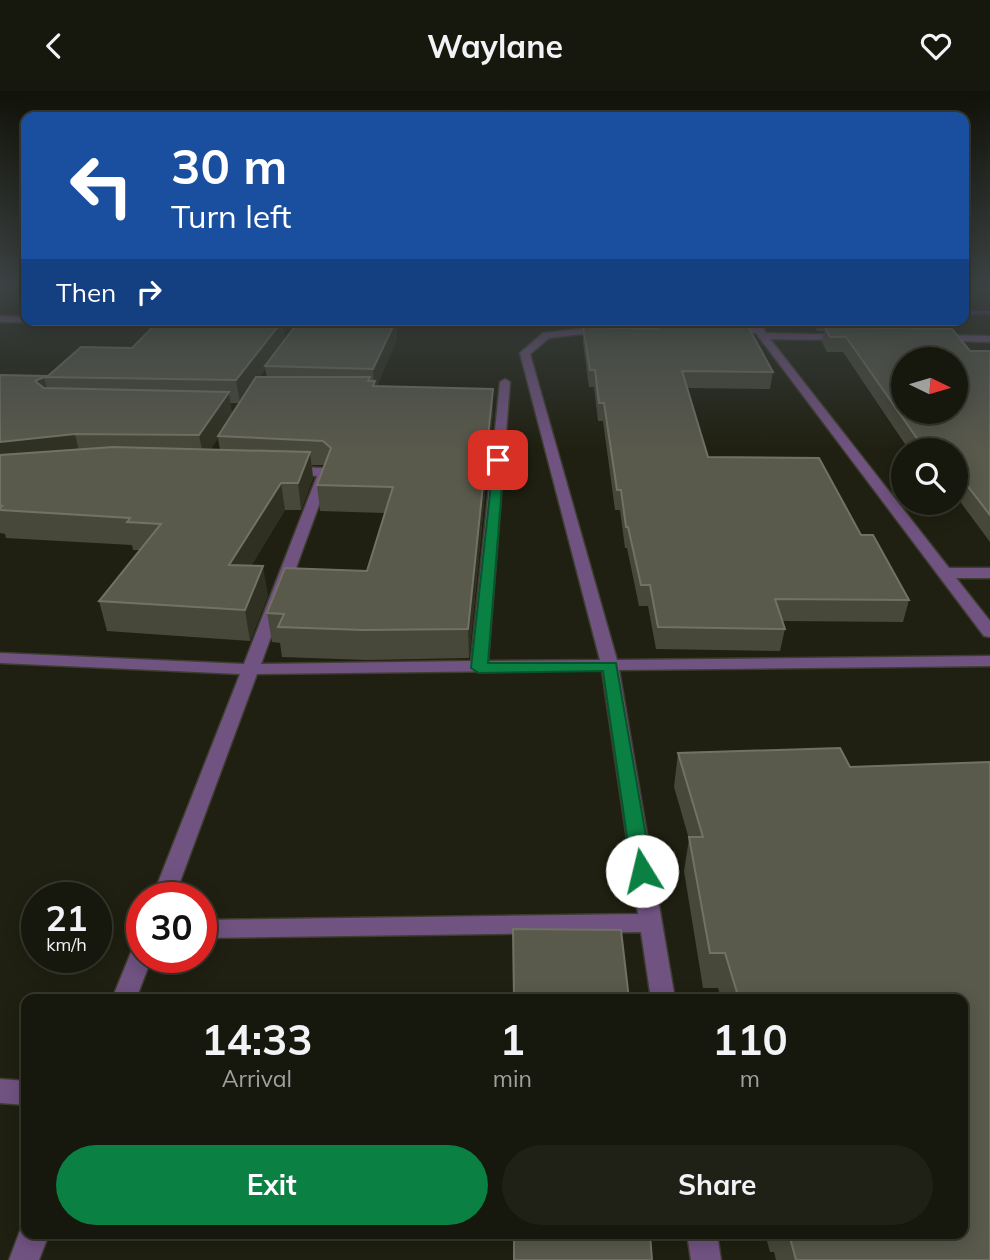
<!DOCTYPE html>
<html lang="en">
<head>
<meta charset="utf-8">
<style>
	:root { --surface:#17180d; --page:#202116; --text:#f1f3f6; --muted:#9ea09d; --line:#36372e; --accent:#0b8043 }
	body { margin:0; font-family:Mulish,sans-serif; background:var(--page); color:var(--text); height:100vh; display:flex; flex-direction:column; font-size:26px; white-space:nowrap }
	* { box-sizing:border-box; margin:0 }
	p { font-size:23px; color:var(--muted) }
	.icon { flex:none; width:38px; height:38px; fill:none; stroke:currentColor; stroke-width:2; stroke-linecap:round; stroke-linejoin:round }
	.map { position:relative; flex:1; overflow:hidden }
	.details { position:absolute; left:21px; top:903px; width:947px; height:245px; display:flex; flex-direction:column; background:var(--surface); border-radius:14px; box-shadow:0 4px 18px #0003,0 0 0 2px var(--line) }
	.details>* { flex:none }
	.hud { position:absolute; left:21px; top:21px; width:948px; height:214px; border-radius:14px; box-shadow:0 4px 18px #0003,0 0 0 2px var(--line); background:#1a4fa0; color:#fff; overflow:hidden }
	.needle { width:46px; rotate:95deg }
	.buttons { position:absolute; left:891px; top:256px; display:grid; gap:14px }
	.buttons a { display:grid; place-items:center; width:77px; height:77px; border-radius:50%; background:var(--surface); box-shadow:0 4px 18px #0003,0 0 0 2px var(--line); font-size:35px }
	.speed { position:absolute; left:21px; top:791px; display:flex; gap:14px; font-size:35px; font-weight:700; text-align:center }
	.speed>* { display:grid; place-content:center; width:91px; height:91px; border-radius:50%; background:var(--surface); box-shadow:0 4px 18px #0003,0 0 0 2px var(--line); line-height:1 }
	.speed small { font-size:18px; font-weight:400 }
	.speed .limit { border:10px solid #d22; background:#fff; color:#111 }
	.pin { position:absolute; display:grid; place-items:center; width:60px; height:60px; color:#fff; margin:-30px; border-radius:14px; box-shadow:0 4px 10px #0006 }
	.me { position:absolute; width:77px; margin:-38px; rotate:351deg; stroke-linejoin:round; filter:drop-shadow(0 0 5px #0008) }
	.turn { display:flex; align-items:center; gap:24px; height:147px; padding:0 35px; font-size:32px }
	.turn .icon { width:91px; height:91px; stroke-width:2.5 }
	.turn b { display:block; font-size:49px; line-height:60px }
	.then { display:flex; align-items:center; height:66px; padding:0 35px; background:#0003; gap:14px; font-size:26px }
	.eta { display:flex; justify-content:space-evenly; align-items:center; height:119px; text-align:center }
	.eta b { font-size:42px; font-weight:700; line-height:49px }
	.action { display:flex; gap:14px; margin-top:auto; padding:14px 35px }
	.action a { flex:1; height:80px; border-radius:42px; background:var(--accent); color:#fff; font-size:28px; font-weight:700; line-height:80px; text-align:center }
	.action a+a { background:var(--page); color:var(--text) }
	header { display:flex; justify-content:space-between; align-items:center; height:91px; padding:0 35px; background:var(--surface); font-size:32px; font-weight:700 }
	.map>svg:first-child { display:block }
</style>
</head>
<body>
<header><svg class="icon" aria-label="back" viewBox="0 0 24 24"><path d="M15 5l-7 7 7 7"/></svg>Waylane<svg class="icon" aria-label="heart" viewBox="0 0 24 24"><path d="M12 20l-8-8c-3-5 5-10 8-4 3-6 11-1 8 4z"/></svg></header>
<div class="map">
<svg width="990" height="1169" viewBox="0 0 990 1169">
	<rect width="100%" height="100%" fill="#1f2011"/>
	<g fill="none" stroke-linecap="round" stroke-linejoin="round">
		<polygon fill="#582b6e" fill-rule="evenodd" points="964,219 990,220 990,224 964,223"/>
		<defs>
			<g id="minor">
				<polygon points="0,225 26,226 26,229 68,229 64,232 0,231"/>
				<polygon points="749,229 759,229 766,242 850,244 852,246 847,249 770,248 949,477 990,477 990,487 956,487 990,530 990,546 984,545 756,242 728,242 723,239 728,236 753,236"/>
				<polygon points="605,235 608,236 608,240 549,247 530,263 617,569 990,565 990,575 619,579 675,908 651,908 641,841 201,847 201,829 638,823 602,579 257,583 174,807 152,807 240,583 0,572 0,562 244,573 317,385 285,383 285,377 290,376 325,377 331,381 261,573 471,570 500,291 505,288 510,291 488,570 600,569 520,262 543,242"/>
				<polygon points="935,244 990,245 990,251 932,249 930,247"/>
				<polygon points="142,852 142,866 152,866 136,908 112,908 134,854"/>
				<polygon points="0,988 26,990 26,1014 0,1012"/>
				<polygon points="26,1131 26,1143 49,1143 39,1169 9,1169 23,1132"/>
				<polygon points="687,1143 717,1143 721,1169 691,1169"/>
			</g>
		</defs>
		<use href="#minor" stroke="#3d3e2f" stroke-width="3"/>
		<use href="#minor" fill="#715382" fill-rule="evenodd"/>
	</g>
	<g fill="#474839" fill-rule="evenodd">
		<polygon points="811,229 942,229 940,238 970,260 990,260 990,451 956,405 956,359 909,359 843,261 827,261 822,251 824,240 817,240"/>
		<polygon points="583,236 773,281 770,298 687,297 708,366 861,444 909,509 903,531 782,530 785,538 780,560 656,558 648,515 639,515 627,457 625,457 620,419 615,419 603,330 598,330 594,296 589,296 583,252"/>
		<path d="M285 248H397L377 295 493 320 469 567 367 569 282 566 280 552 272 551 267 522 367 480 385 422 320 420 317 394 324 374H312L313 387 301 419H285L251 475 268 504 250 550 107 540 99 510 140 459H133L132 454 6 447 5 443 0 442V284L48 285ZM265 278 267 286H259ZM230 312H239L232 323ZM218 347 220 359H210Z"/>
		<polygon points="840,657 850,676 990,671 990,1169 776,1169 774,1161 770,1161 765,1143 962,1143 962,908 721,908 718,897 703,897 684,780 689,748 674,696 678,662"/>
		<polygon points="513,838 629,908 513,908"/>
	</g>
	<g fill="#2f3021">
		<polygon points="283,229 285,250 265,275 265,278 240,312 236,289"/>
		<polygon points="396,229 397,248 376,298 373,295 374,292 373,278"/>
		<polygon points="44,286 50,309 35,290"/>
		<polygon points="493,298 493,320 469,567 468,538"/>
		<polygon points="229,301 232,325 218,345 218,347 204,369 199,344"/>
		<polygon points="75,343 81,368 0,378 0,351"/>
		<polygon points="310,361 313,387 301,419 298,392"/>
		<polygon points="281,392 285,419 234,503 229,474"/>
		<polygon points="263,475 268,504 250,550 245,519"/>
	</g>
	<g fill="#595a4c" stroke="#717265" stroke-width="2" fill-rule="evenodd">
		<polygon points="160,229 283,229 236,289 44,286 35,290 44,297 229,301 199,344 75,343 0,351 0,284 48,285 81,256 132,257"/>
		<polygon points="312,229 396,229 373,278 265,275 299,230 311,230"/>
		<polygon points="659,231 746,232 773,281 682,280 708,366 819,367 861,444 873,444 909,509 775,508 785,538 658,536 650,494 641,494 628,436 626,436 621,399 617,399 604,312 599,312 595,279 590,279 583,236 659,238"/>
		<path d="M825 236 952 238 970 260H990V424L956 380V359H939L935 353H921L846 246H830ZM903 268H956V320H903Z"/>
		<polygon points="256,286 370,286 368,290 375,290 373,295 493,298 468,538 364,539 278,536 284,523 267,522 285,477 367,480 393,396 317,394 331,357 323,350 218,345"/>
		<polygon points="113,356 310,361 298,392 281,392 229,474 263,475 245,519 99,510 161,433 127,431 130,427 0,419 0,417 2,415 0,415 0,364"/>
		<polygon points="840,657 850,676 990,671 990,1169 796,1169 789,1143 962,1143 962,908 739,908 725,862 710,862 689,746 703,746 678,662"/>
		<polygon points="513,838 621,839 629,908 514,908"/>
		<polygon points="514,1143 650,1143 652,1169 514,1169"/>
	</g>
	<linearGradient id="sky" x2="0" y2="1"><stop stop-color="#111209"/><stop offset="0.54" stop-color="#3c4243"/><stop offset="1" stop-color="#3c4243" stop-opacity="0"/></linearGradient>
	<rect width="990" height="360" fill="url(#sky)"/>
	<polygon fill="#0b8043" stroke="#07532c" stroke-width="2" points="494,366 504,369 488,572 616,572 652,780 649,786 642,788 635,786 632,780 603,580 479,582 471,577"/>
</svg>
<div class="buttons">
<a><svg class="needle" viewBox="-14 -14 28 28"><path d="M0-13l5 13h-10z" fill="#e53935"/><path d="M0 13l5-13h-10z" fill="#9ea09d"/></svg></a>
<a><svg class="icon" aria-label="search" viewBox="0 0 24 24"><circle cx="10" cy="10" r="6"/><path d="M15 15l6 6"/></svg></a>
</div>
<div class="speed"><div>21<small>km/h</small></div><div class="limit">30</div></div>
<div class="pin" style="left:498px;top:369px;background:#d93025"><svg class="icon" aria-label="arrive" viewBox="0 0 24 24"><path d="M6 21V4h12l-3 4 3 4H6"/></svg></div>
<svg class="me" style="left:642px;top:780px" viewBox="-20 -20 40 40"><circle r="19" fill="#fff"/><path d="M0-13L10 11 0 6-10 11z" fill="#0b8043"/></svg>
<div class="hud">
<div class="turn"><svg class="icon" aria-label="left" viewBox="0 0 24 24"><path d="M17 20v-9H6M10 6l-5 5 5 5"/></svg><div><b>30 m</b>Turn left</div></div>
<div class="then">Then<svg class="icon" aria-label="right" viewBox="0 0 24 24"><path d="M7 20v-9h11M14 6l5 5-5 5"/></svg></div>
</div>
<section class="details">
<div class="eta">
<div><b>14:33</b><p>Arrival</p></div>
<div><b>1</b><p>min</p></div>
<div><b>110</b><p>m</p></div>
</div>
<div class="action"><a>Exit</a><a>Share</a></div>
</section>
</div>
</body>
</html>
